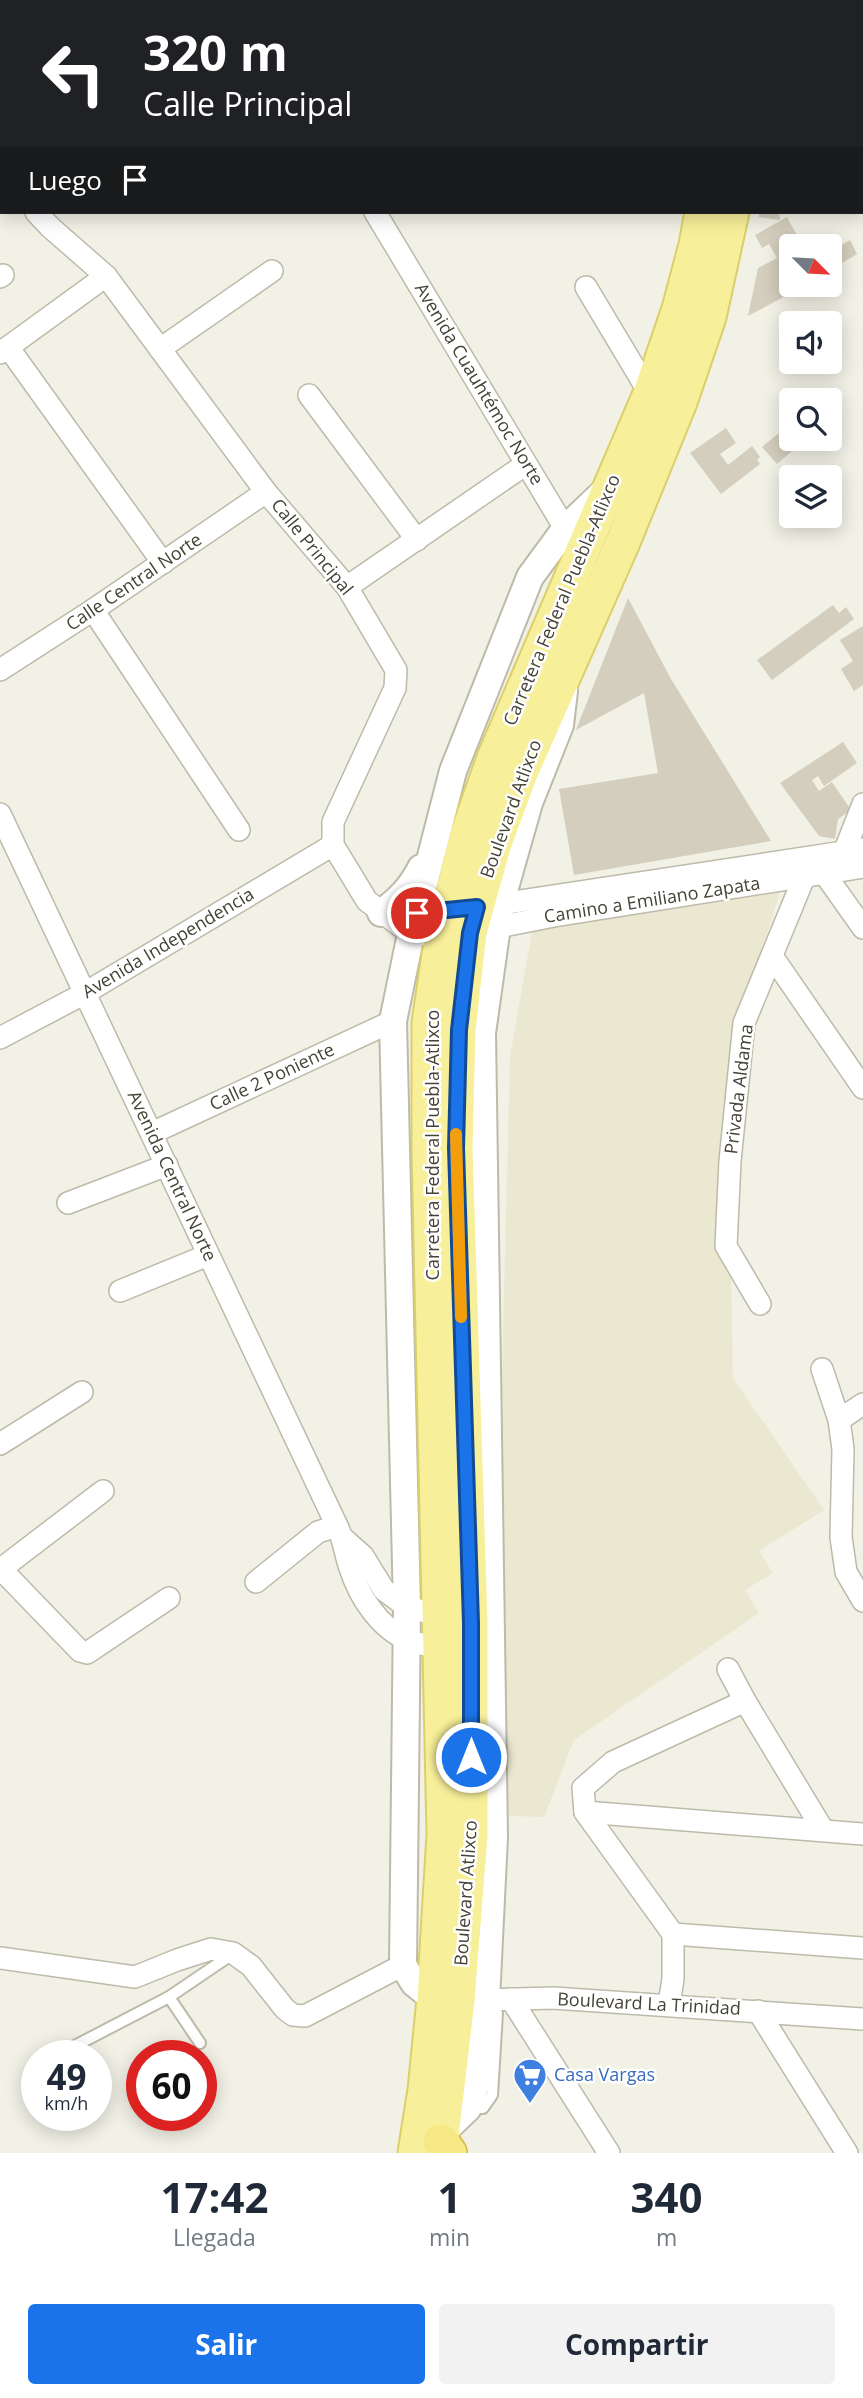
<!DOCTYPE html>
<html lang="es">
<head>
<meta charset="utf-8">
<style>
	:root { --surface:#fff; --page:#f2f2f3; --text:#1f2937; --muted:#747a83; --accent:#1a73e8 }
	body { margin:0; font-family:"Open Sans",sans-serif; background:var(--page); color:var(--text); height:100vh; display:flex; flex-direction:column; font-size:26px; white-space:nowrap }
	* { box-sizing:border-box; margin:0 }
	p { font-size:23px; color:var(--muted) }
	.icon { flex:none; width:38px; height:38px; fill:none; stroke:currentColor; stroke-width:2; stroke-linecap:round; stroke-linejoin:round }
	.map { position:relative; height:2153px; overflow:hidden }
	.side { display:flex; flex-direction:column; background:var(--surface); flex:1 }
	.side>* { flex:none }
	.hud { position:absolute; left:0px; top:0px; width:864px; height:214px; box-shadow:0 4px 18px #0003; background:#202124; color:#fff; overflow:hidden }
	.needle { width:46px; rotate:114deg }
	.fabs { position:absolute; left:779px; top:234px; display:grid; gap:14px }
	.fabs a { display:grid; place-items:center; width:63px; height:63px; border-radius:7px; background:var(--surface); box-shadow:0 4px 18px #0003; font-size:35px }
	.speed { position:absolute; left:21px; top:2040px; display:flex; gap:14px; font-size:35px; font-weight:700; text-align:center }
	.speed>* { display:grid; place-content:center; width:91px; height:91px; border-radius:50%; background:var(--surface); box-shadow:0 4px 18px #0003; line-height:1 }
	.speed small { font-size:18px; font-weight:400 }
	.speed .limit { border:10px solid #d22; background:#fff; color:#111 }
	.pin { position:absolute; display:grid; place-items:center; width:60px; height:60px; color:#fff; margin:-30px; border:4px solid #fff; border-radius:50%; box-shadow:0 2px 7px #0007 }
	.me { position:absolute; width:77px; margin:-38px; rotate:0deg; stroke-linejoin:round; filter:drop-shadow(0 0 5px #0008) }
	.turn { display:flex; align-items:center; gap:24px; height:147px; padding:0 28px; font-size:32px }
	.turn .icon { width:91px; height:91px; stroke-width:2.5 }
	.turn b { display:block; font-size:49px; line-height:60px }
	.then { display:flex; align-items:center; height:66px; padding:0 28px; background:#0003; gap:14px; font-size:26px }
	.eta { display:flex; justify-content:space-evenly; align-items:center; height:119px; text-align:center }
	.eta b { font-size:42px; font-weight:700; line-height:49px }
	.button { display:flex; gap:14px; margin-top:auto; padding:14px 28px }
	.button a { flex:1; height:80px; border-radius:7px; background:var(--accent); color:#fff; font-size:28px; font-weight:700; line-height:80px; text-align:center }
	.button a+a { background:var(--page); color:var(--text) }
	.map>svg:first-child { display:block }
</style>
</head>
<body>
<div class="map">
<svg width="863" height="2153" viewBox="0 0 863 2153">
	<rect width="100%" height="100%" fill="#f2f1e6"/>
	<polygon fill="#eae8d1" points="780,892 752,981 731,1261 733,1378 824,1510 759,1551 773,1573 745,1590 759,1613 574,1740 544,1817 509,1816 502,1658 502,1375 510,1057 532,931"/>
	<g fill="#d3cebd">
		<polygon points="759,212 779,212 780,220 759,217"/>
		<polygon points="787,217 802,245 791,247 791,251 788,252 791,257 791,270 784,274 793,292 748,316 758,268 777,258 769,244 762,248 755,235"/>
		<polygon points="850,240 857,254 830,270 830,252"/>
		<polygon points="791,423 791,439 806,439 777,464 762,447"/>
		<polygon points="726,428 736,443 720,454 728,465 752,446 760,457 757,460 760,464 721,494 690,453"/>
		<polygon points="628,598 671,679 771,841 574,875 559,789 658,773 644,693 576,730"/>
		<polygon points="833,605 839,613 846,607 854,619 772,680 757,660"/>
		<polygon points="863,626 863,685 854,691 841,669 853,661 840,640"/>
		<polygon points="843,742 857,763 824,786 818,776 812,780 819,791 832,782 851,810 838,819 835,839 819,836 780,783"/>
	</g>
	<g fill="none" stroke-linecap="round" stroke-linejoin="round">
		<defs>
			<g id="service">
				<polyline points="200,2043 169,1997 231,1955"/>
				<polyline points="65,2051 169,1997"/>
				<polyline points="471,2108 483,2108 492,2095 497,2013"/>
			</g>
			<g id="minor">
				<polyline points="248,0 249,2"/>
				<polyline points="790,0 791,2"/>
				<polyline points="0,2 4,0"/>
				<polyline points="863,41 863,40"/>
				<polyline points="0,168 2,171"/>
				<polyline points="863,189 863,190"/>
				<polyline points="0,192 2,191"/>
				<polyline points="36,212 50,227 106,276 266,492 347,587 396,670 395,688 333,822 333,845 367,901 411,934 426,935"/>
				<polyline points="375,212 572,540"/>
				<polyline points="0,277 3,275"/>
				<polyline points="586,287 650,394"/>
				<polyline points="8,347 163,563"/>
				<polyline points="160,349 272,271"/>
				<polyline points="0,353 106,276"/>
				<polyline points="309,395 417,540"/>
				<polyline points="347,587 526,464"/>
				<polyline points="93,610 239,830"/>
				<polyline points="0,670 93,610 266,492"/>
				<path d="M0 814 337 1526C344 1540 345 1554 350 1568 359 1596 379 1628 408 1640 420 1645 437 1647 451 1649"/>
				<polyline points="841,860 863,804"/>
				<polyline points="824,873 863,928"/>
				<polyline points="488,906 863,849"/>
				<polyline points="482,930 554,916 863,867"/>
				<polyline points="772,956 863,1088"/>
				<polyline points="0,1038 85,993 333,845"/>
				<polyline points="152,1133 393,1021"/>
				<polyline points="68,1203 167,1165"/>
				<polyline points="120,1291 208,1255"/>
				<polyline points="760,1304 726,1246 730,1161 744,1023 805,875"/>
				<polyline points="822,1369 839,1420 843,1449 841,1537 846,1572 863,1601"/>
				<polyline points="839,1420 863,1404"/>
				<polyline points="0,1444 82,1392"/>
				<polyline points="344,1539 363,1556 384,1590 407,1607 450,1618"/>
				<polyline points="0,1568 80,1651 87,1653 169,1598"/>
				<polyline points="1,1569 103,1491"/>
				<polyline points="256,1582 318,1532 337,1526"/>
				<polyline points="728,1669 745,1701 823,1830"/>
				<polyline points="585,1812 863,1834"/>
				<polyline points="673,1934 863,1948"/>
				<polyline points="0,1958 135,1977 177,1960 211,1949 233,1953 251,1966 285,2009 293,2015 305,2016 403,1965"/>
				<polyline points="511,1999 609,2153"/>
				<polyline points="486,2000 553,1998 863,2019"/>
				<polyline points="669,2004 673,1979 673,1934 585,1812 583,1788 613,1762 745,1701"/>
				<polyline points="758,2011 847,2153"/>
			</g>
			<g id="tertiary">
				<path d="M381 913C399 900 411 888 421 868"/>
				<polyline points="486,2000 434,1999 414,1983 403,1965 407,1607 393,1021 411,934 453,771 530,577 566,528 606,490"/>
				<polyline points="443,2132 468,2108 476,2084 486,2000 494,1837 482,1033 500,905 529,803 560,725 564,691"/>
			</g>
			<g id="primary">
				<polyline points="708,0 708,2"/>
				<polyline points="741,0 741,2"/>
				<polyline points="415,2153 425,2090 434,1999 444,1834 429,1149 429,1023 442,935 467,835 494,758 650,394 679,309 696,245 702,212"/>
				<polyline points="440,2153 458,2000 471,1835 471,1623 456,1148 459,1030 470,932 495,843 521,773 623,542 680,402 709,317 732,212"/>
			</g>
			<polyline id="trunk" points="441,2142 449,2153"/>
		</defs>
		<use href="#service" stroke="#bdbaaa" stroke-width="14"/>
		<use href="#minor" stroke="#bdbaaa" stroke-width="24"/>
		<use href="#tertiary" stroke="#bdbaaa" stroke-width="30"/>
		<use href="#primary" stroke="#dccf6a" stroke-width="37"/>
		<use href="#trunk" stroke="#d4b93f" stroke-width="38"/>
		<use href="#service" stroke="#fff" stroke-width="10"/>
		<use href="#minor" stroke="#fff" stroke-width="21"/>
		<use href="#tertiary" stroke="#fff" stroke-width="26"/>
		<use href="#primary" stroke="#f8ef9a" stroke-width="33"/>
		<use href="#trunk" stroke="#f6e884" stroke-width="35"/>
	</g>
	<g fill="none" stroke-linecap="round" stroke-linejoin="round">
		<defs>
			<polyline id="route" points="417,913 477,907 470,933 459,1030 456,1148 471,1623 471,1757"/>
		</defs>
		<use href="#route" stroke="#114b97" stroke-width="18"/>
		<use href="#route" stroke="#1a73e8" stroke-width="12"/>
		<polyline stroke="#f59e0b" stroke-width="12" points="456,1134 461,1317"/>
	</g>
	<defs>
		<symbol id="supermarket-pin" viewBox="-11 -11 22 30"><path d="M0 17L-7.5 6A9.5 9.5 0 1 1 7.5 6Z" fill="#3f7fe0" stroke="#fff"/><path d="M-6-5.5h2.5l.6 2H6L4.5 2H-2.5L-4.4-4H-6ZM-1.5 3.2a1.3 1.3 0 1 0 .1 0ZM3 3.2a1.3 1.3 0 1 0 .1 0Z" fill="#fff"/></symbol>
	</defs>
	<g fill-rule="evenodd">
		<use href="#supermarket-pin" x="511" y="2056" width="38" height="52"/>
	</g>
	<g text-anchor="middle" stroke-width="5" stroke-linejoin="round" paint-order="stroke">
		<g font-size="18" fill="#454236" stroke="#fff">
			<text transform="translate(479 384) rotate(59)" y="6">Avenida Cuauhtémoc Norte</text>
			<text transform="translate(312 547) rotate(51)" y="6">Calle Principal</text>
			<text transform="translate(134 582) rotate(-34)" y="6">Calle Central Norte</text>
			<text transform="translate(562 600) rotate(-67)" y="6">Carretera Federal Puebla-Atlixco</text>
			<text transform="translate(511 809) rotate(-70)" y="6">Boulevard Atlixco</text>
			<text transform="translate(652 900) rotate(-9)" y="6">Camino a Emiliano Zapata</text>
			<text transform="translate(168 943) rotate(-31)" y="6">Avenida Independencia</text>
			<text transform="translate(272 1077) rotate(-25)" y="6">Calle 2 Poniente</text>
			<text transform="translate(739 1089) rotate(-83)" y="6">Privada Aldama</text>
			<text transform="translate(433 1145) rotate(-90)" y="6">Carretera Federal Puebla-Atlixco</text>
			<text transform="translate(172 1176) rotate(65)" y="6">Avenida Central Norte</text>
			<text transform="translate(466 1893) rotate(-86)" y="6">Boulevard Atlixco</text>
			<text transform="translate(649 2004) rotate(3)" y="6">Boulevard La Trinidad</text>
		</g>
		<g font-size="18" fill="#366cbe" stroke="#fff" text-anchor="start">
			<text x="554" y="2081">Casa Vargas</text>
		</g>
	</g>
</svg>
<div class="fabs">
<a><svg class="needle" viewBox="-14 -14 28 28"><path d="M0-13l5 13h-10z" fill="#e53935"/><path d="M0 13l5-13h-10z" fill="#747a83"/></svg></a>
<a><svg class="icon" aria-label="sound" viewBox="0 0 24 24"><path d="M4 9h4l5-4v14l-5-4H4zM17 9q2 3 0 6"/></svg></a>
<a><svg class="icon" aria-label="search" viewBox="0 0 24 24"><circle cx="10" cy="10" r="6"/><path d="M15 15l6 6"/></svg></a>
<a><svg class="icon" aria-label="layers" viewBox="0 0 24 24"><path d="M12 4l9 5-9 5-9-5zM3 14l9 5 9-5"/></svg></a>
</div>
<div class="speed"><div>49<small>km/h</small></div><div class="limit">60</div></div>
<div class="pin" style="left:417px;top:913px;background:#d93025"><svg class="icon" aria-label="arrive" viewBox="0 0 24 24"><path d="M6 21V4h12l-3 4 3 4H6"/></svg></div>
<svg class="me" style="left:471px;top:1757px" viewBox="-20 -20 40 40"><circle r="17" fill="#1a73e8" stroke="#fff" stroke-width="3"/><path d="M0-11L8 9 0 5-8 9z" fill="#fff"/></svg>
<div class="hud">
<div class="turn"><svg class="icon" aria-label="left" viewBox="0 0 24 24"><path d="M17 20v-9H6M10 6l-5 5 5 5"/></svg><div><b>320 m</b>Calle Principal</div></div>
<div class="then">Luego<svg class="icon" aria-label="arrive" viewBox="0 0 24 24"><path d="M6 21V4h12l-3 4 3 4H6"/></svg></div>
</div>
</div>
<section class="side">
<div class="eta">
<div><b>17:42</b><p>Llegada</p></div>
<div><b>1</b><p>min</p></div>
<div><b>340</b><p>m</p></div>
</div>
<div class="button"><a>Salir</a><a>Compartir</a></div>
</section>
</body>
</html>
